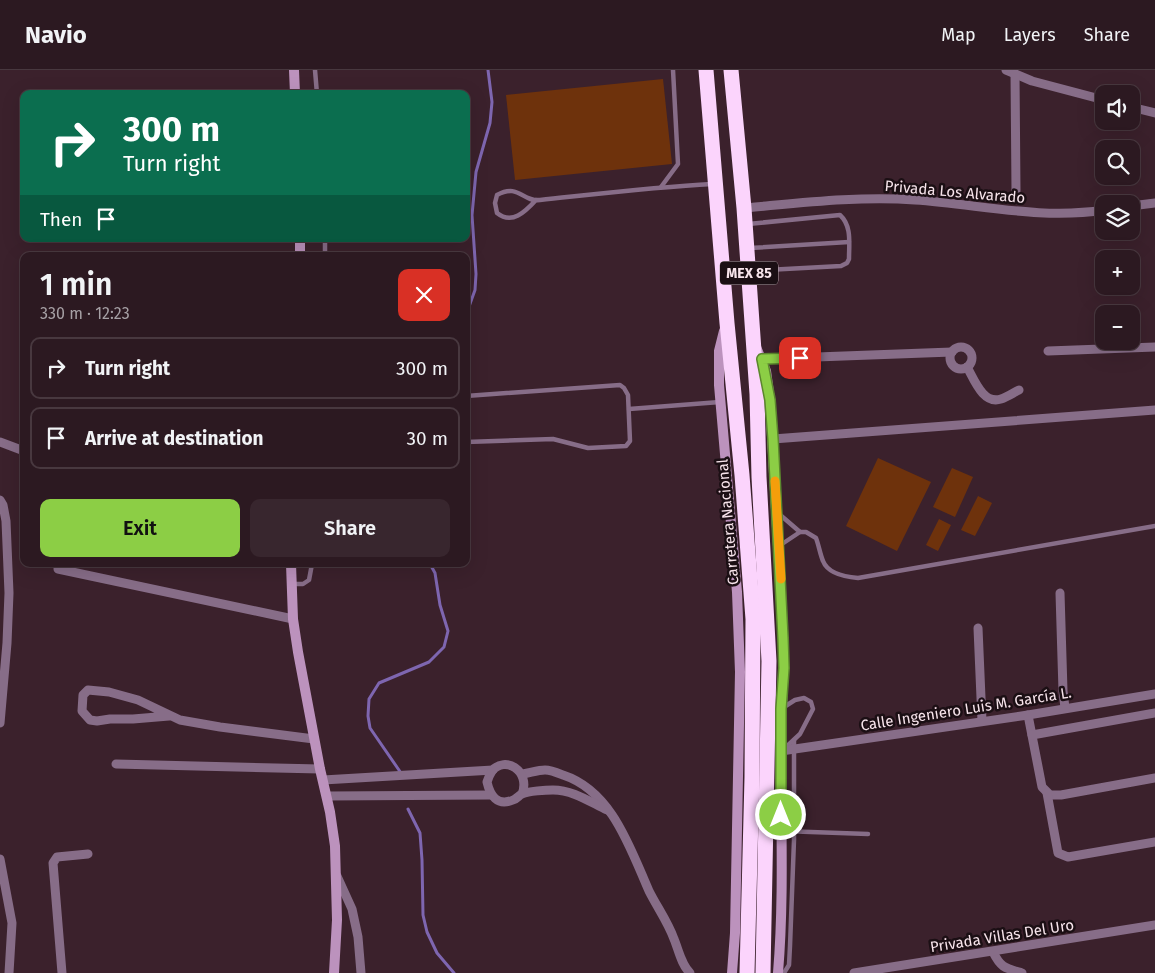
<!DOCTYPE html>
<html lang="en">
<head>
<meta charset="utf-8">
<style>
	:root { --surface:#2c1921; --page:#38262e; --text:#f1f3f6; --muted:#a6a0a5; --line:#48383f; --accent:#8cce45 }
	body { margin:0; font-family:"Fira Sans",sans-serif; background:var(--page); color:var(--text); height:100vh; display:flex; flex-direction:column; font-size:19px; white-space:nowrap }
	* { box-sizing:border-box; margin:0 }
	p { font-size:16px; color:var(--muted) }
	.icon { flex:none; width:28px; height:28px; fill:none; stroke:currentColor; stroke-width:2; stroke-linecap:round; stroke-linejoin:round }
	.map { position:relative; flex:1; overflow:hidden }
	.panel { position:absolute; left:20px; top:182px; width:450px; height:315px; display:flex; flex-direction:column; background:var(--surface); border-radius:10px; box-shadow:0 5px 20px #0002,0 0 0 1px var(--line) }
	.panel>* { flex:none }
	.top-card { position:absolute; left:20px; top:20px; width:450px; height:152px; border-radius:10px; box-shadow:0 5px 20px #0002,0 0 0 1px var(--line); background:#0b6e4f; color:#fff; overflow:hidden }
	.buttons { position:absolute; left:1095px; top:15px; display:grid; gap:10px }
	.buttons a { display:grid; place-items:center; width:45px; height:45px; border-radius:10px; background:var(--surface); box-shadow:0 5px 20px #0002,0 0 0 1px var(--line); font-size:25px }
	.pin { position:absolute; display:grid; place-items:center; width:42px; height:42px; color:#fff; margin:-21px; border-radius:10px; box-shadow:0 2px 8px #0006 }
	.me { position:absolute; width:55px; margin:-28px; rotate:0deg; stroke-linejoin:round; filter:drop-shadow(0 0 4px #0008) }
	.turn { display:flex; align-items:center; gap:18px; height:105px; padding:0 20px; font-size:22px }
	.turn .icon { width:65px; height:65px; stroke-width:2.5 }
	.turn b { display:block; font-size:35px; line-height:42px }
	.then { display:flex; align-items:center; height:48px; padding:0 20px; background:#0003; gap:10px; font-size:19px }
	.round { display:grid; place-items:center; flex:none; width:52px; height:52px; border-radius:10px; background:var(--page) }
	.overview { display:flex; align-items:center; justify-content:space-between; height:85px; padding:0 20px }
	h1 { font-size:30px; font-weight:600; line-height:38px }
	.primary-button { display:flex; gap:10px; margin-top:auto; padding:10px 20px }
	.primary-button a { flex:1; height:58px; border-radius:10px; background:var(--accent); color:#111; font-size:20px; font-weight:600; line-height:58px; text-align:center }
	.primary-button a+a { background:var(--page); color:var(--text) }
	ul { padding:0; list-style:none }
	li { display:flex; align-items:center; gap:15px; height:62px; margin:0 10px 8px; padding:0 10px; border:2px solid var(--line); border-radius:10px }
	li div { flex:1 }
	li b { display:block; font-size:19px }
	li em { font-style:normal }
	header { display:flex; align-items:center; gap:30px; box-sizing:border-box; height:70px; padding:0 25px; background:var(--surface); border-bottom:1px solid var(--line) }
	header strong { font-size:24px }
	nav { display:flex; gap:28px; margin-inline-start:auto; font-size:18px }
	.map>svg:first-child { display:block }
</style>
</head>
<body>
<header>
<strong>Navio</strong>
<nav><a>Map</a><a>Layers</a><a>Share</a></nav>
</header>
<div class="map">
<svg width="1155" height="903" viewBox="0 0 1155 903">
	<rect width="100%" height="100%" fill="#3b212c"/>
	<g fill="#6e320c">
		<polygon points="663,9 672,94 515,110 506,25"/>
		<polygon points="878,388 931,412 897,481 846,456"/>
		<polygon points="952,398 973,407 955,447 933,437"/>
		<polygon points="978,426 992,433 975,466 961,460"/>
		<polygon points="939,449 951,455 938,481 926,475"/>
	</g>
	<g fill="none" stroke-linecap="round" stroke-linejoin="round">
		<g stroke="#7e66b0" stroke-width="3">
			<polyline points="466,245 475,220 476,204 472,145 476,102 490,53 492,32 488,0"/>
			<polyline points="401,703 370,658 368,646 369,629 379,613 429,592 444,577 448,561 440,535 435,503 430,494"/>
			<polyline points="408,739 420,763 422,790 423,845 427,862 437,883 454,903"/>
		</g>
		<g stroke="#876d88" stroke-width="4.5">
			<polyline points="315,0 317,24"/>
			<polyline points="661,117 678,94 673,0"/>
			<path d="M536 130C525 142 512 155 497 143L495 133 497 125C519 113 522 132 540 130 597 124 655 117 712 114"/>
			<path d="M748 154 840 145C852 156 849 173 849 189L847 193 841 196 750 201"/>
			<polyline points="750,178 849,172"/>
			<polyline points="325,186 325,169"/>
			<polyline points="466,326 620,315 624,318 628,325 630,371 626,376 588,378 553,369 466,372"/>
			<polyline points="629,339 720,332"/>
			<polyline points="778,443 800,462 779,476"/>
			<path d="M800 462H806L816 468C819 476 820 484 823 491 828 504 846 507 858 508L1155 456"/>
			<polyline points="293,514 303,514 309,510 312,494"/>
			<polyline points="784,679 800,664 813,639 811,632 804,628 795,630 784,637"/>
			<polyline points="782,761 868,764"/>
			<polyline points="784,903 789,895 790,876 794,770 794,670"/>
		</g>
		<g stroke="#876d88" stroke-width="9">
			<polyline points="1006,0 1032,11 1104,30"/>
			<polyline points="1015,4 1016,121"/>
			<polyline points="1131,37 1155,43"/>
			<polyline points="1131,136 1155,133"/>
			<path d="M744 138C801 133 858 126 915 130 978 134 1040 150 1104 140"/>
			<circle cx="961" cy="288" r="11"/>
			<polyline points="1048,281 1155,277"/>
			<polyline points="762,289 952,282"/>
			<path d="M967 297C974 309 983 335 1001 329 1007 327 1013 323 1019 320"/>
			<polyline points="773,369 1155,340"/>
			<polyline points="0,372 24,381"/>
			<polyline points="0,430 3,435 6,451 9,523 7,573 0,653"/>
			<polyline points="58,499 293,549"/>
			<polyline points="1060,523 1063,621 1065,638"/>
			<polyline points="978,558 982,651"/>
			<polyline points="1028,645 1042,717 1050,725 1061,725 1155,708"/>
			<polyline points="169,646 133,649 110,649 97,651 90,650 82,641 83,625 88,620 109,622 138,630 180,650 220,657 314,669"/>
			<polyline points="1032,665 1155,643"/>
			<polyline points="781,681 1028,645 1155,624"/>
			<polyline points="116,694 320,699"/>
			<path d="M523 704C530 703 538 700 545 700 551 700 558 703 563 705 612 721 630 778 649 821 657 837 668 852 674 869 679 881 681 894 690 903"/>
			<polyline points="323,710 493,700"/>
			<polyline points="1047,723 1058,783 1068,787 1155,772"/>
			<path d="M522 724C531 701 505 685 492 701 490 704 488 709 487 712 490 725 497 737 513 730 517 729 519 725 522 724 528 721 547 720 553 720 573 720 590 732 607 740"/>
			<polyline points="327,726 490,725"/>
			<polyline points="0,789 12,853 9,903"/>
			<polyline points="337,806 352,839 358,867 361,903"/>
			<path d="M993 882C1001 898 1005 898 1022 903"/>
			<polyline points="62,903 53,793 57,787 88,784"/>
			<polyline points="854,903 1155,855"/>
		</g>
		<g stroke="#bc92bd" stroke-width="10">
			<polyline points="294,0 295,24"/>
			<polyline points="300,169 300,186"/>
			<polyline points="724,261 719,281 719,315 737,522 740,602 735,863 732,903"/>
			<path d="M756 277 766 301 770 330 783 568C784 607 781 646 781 686 781 758 784 831 778 903"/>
			<polyline points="291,494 293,549 298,582 320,699 330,742 335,776 337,850 334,903"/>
		</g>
		<g stroke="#fbd4fc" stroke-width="15">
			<polyline points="706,0 727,253 742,405 753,549 752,707 747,903"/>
			<polyline points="731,0 744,138 757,324 759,407 769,591 763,903"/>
		</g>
	</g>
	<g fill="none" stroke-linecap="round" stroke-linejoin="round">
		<defs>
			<polyline id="route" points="781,745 781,639 784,598 783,568 773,369 770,330 762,289 800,288"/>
		</defs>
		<use href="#route" stroke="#5b862d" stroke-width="12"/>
		<use href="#route" stroke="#8cce45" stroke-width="9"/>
		<polyline stroke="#f59e0b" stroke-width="9" points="775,411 781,509"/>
	</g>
	<g text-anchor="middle" stroke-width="5" stroke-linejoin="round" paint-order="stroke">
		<rect fill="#1b0f14" stroke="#b5a4aa" stroke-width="1" x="720" y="191.5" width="58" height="23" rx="4"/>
		<g font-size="14" font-weight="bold" fill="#f7e4eb">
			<text x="749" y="208">MEX 85</text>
		</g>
		<g font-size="15" fill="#f7e4eb" stroke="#1b0f14">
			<text transform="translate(955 122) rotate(5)" y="5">Privada Los Alvarado</text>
			<text transform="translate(728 452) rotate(-95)" y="5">Carretera Nacional</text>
			<text transform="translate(966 639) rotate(-9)" y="5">Calle Ingeniero Luis M. García L.</text>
			<text transform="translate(1002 866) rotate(-9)" y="5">Privada Villas Del Uro</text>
		</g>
	</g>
</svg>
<div class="buttons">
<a><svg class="icon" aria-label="sound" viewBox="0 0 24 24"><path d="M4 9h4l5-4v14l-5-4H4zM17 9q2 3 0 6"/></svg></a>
<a><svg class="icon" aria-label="search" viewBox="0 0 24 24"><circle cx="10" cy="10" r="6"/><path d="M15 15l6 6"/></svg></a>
<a><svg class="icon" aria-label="layers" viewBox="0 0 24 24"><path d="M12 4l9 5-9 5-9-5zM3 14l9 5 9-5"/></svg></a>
<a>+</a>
<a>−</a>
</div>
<div class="pin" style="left:800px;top:288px;background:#d93025"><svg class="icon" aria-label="arrive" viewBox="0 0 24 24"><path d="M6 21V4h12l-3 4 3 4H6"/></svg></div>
<svg class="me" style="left:781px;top:745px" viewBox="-20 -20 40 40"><circle r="17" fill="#8cce45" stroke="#fff" stroke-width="3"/><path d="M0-11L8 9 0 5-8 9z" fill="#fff"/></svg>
<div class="top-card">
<div class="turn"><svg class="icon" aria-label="right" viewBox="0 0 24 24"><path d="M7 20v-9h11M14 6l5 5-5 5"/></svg><div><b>300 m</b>Turn right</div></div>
<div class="then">Then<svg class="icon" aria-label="arrive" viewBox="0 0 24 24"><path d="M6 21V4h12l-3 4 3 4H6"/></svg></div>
</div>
<section class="panel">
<div class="overview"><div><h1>1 min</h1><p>330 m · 12:23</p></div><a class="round" style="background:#d93025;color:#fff"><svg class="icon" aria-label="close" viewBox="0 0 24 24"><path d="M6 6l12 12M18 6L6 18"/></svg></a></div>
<ul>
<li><svg class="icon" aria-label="right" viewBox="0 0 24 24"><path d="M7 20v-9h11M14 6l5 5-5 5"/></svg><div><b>Turn right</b></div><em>300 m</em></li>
<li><svg class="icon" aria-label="arrive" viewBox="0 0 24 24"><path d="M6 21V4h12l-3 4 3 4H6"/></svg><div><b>Arrive at destination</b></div><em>30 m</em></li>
</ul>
<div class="primary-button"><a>Exit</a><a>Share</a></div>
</section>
</div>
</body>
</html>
